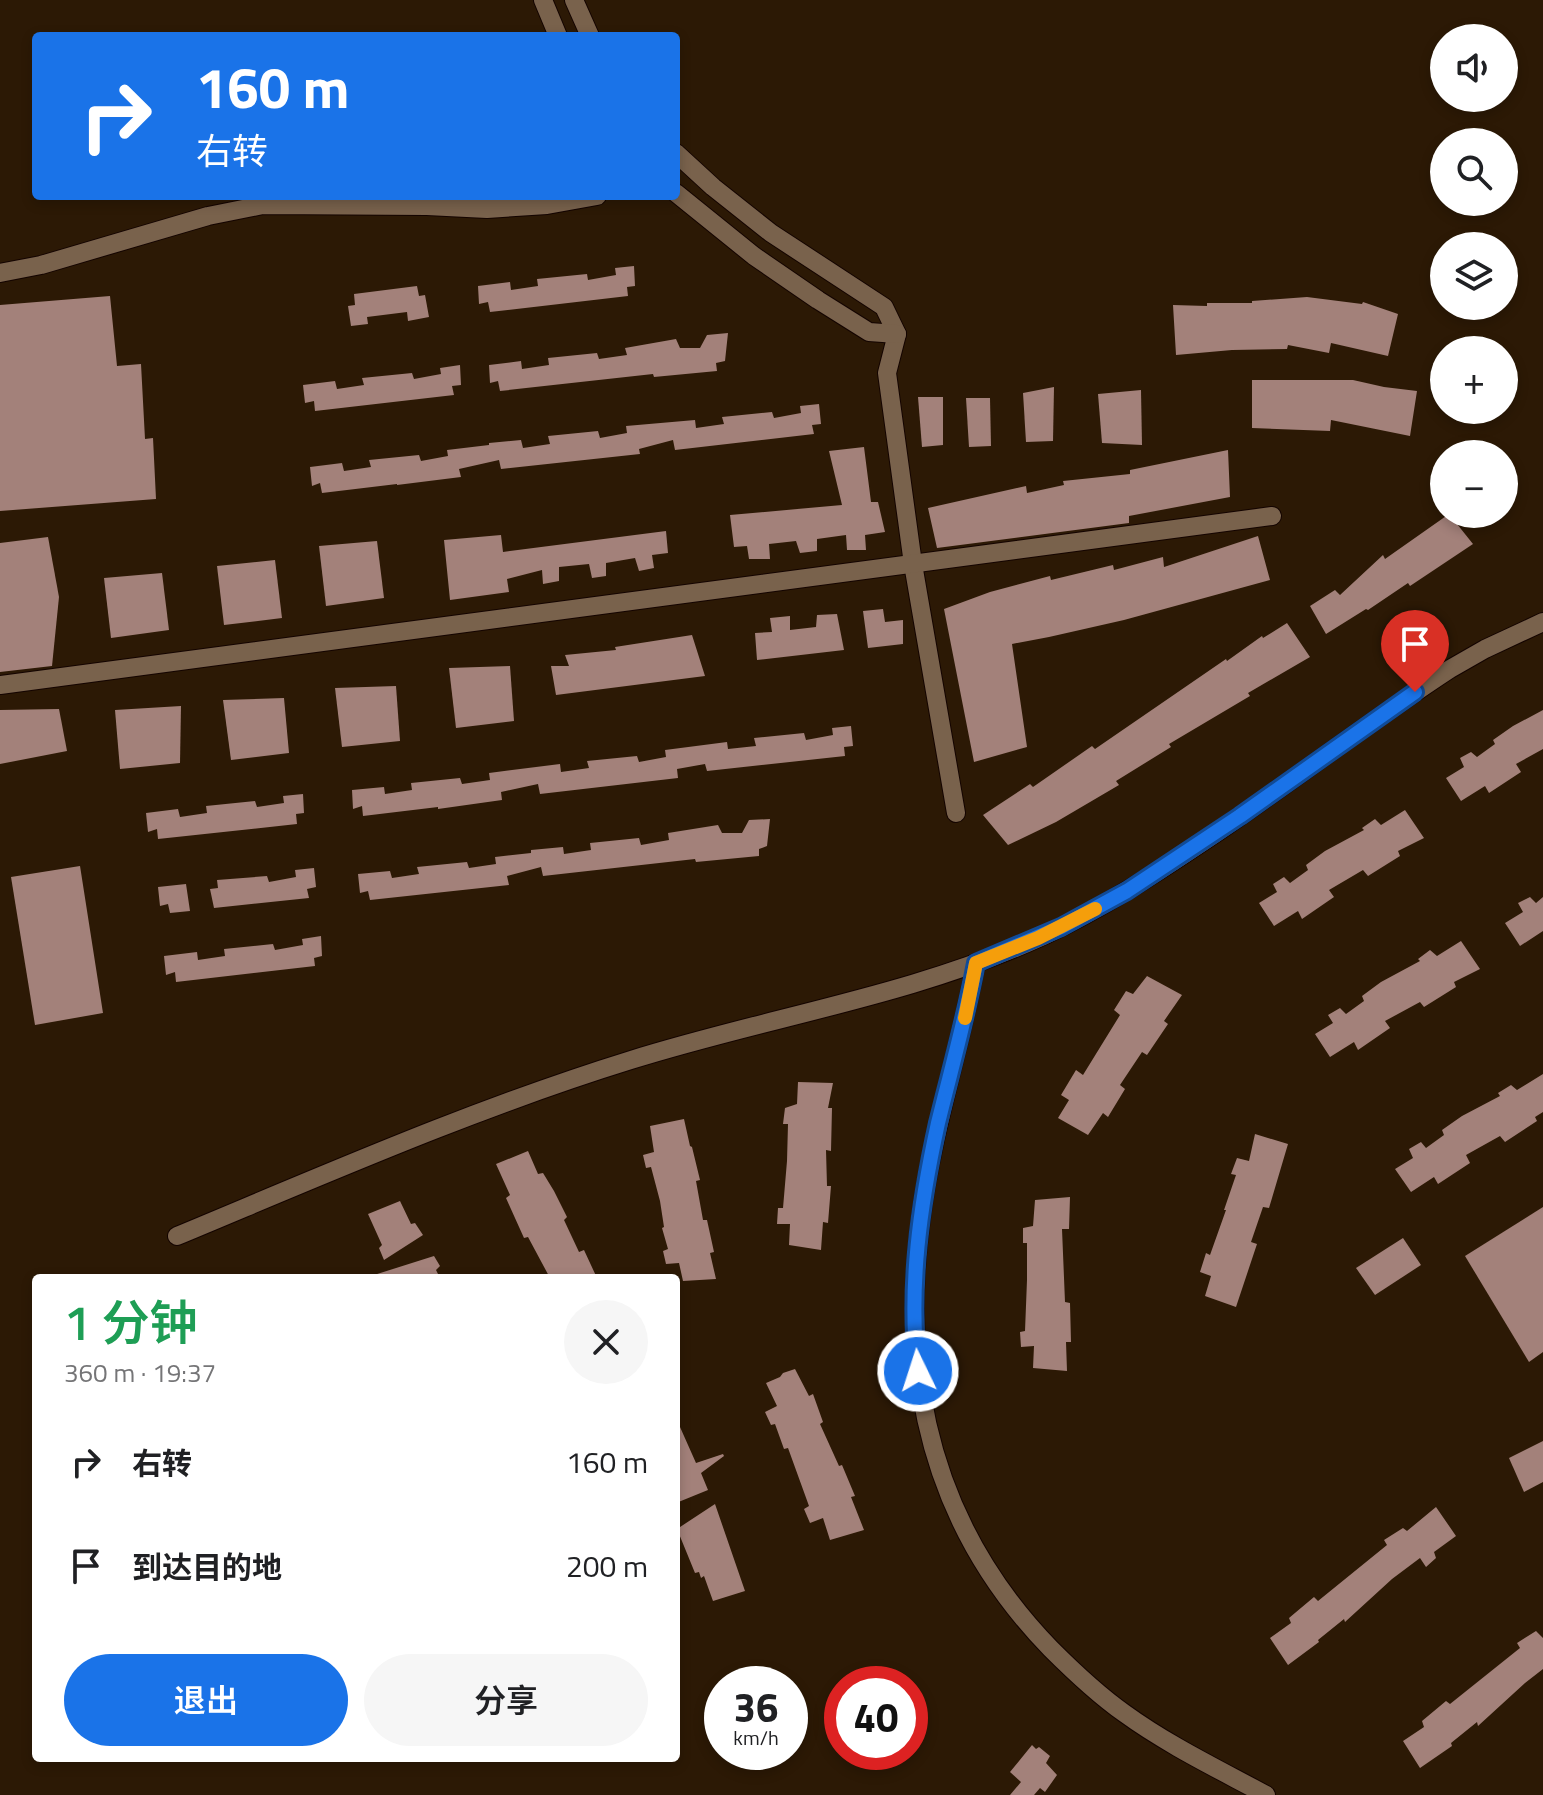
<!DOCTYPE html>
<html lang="zh">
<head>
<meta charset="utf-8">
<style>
	:root { --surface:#fff; --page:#f6f6f6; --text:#202124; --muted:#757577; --accent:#1a73e8 }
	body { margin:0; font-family:"Titillium Web","Noto Sans SC",sans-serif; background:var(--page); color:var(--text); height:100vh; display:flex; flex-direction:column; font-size:30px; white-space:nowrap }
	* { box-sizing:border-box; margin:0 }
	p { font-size:26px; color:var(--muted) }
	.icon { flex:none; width:44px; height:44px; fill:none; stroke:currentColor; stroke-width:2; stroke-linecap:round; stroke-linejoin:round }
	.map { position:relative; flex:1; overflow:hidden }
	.details { position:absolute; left:32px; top:1274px; width:648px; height:488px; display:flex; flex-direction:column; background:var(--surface); border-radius:8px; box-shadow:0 4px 12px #0003 }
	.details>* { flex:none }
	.hud { position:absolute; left:32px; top:32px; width:648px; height:168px; border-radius:8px; box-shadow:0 4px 12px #0003; background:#1a73e8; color:#fff; overflow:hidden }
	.buttons { position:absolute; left:1430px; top:24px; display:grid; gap:16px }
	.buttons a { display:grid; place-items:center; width:88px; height:88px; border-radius:50%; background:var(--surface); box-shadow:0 4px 12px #0003; font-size:40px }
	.speed { position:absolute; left:704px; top:1666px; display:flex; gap:16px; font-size:40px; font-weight:700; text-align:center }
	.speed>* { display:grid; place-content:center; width:104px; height:104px; border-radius:50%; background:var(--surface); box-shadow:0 4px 12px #0003; line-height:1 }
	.speed small { font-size:20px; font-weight:400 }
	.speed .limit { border:12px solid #d22; background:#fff; color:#111 }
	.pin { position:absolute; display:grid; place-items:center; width:68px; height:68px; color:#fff; margin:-82px -34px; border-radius:50% 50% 50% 0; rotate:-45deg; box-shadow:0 0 8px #0007 }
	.pin .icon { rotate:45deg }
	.me { position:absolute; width:88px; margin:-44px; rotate:356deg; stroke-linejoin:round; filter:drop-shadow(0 0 6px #0008) }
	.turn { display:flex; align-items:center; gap:28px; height:168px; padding:0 32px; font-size:36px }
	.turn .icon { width:104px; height:104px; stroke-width:2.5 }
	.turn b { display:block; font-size:56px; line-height:68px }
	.round { display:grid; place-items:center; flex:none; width:84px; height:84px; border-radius:42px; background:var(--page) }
	.overview { display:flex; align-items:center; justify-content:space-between; height:136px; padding:0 32px }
	h1 { font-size:48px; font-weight:600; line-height:60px; color:#1e9e55 }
	.action { display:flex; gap:16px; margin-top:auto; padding:16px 32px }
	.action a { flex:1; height:92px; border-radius:48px; background:var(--accent); color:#fff; font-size:32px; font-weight:600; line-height:92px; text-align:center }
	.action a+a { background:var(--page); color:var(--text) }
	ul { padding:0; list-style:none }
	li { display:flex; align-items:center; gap:24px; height:104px; padding:0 32px }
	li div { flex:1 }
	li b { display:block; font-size:30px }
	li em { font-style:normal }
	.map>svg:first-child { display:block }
</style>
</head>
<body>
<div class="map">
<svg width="1543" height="1795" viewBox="0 0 1543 1795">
	<rect width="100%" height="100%" fill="#2c1905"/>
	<g fill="#a3817a">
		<polygon points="634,266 635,286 627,287 628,296 490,312 488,302 479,304 478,286 510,282 511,290 538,286 537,279 587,274 588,280 616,275 615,268"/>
		<polygon points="417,286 419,296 425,295 429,317 408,321 407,312 367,317 368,324 351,326 348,306 355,305 354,294"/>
		<polygon points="110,296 117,366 141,364 145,439 153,438 156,499 0,511 0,305"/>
		<polygon points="1307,297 1362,304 1363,302 1398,314 1388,356 1331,343 1329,353 1288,345 1287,349 1232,350 1176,355 1173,305 1207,306 1207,303 1252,303 1252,301"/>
		<polygon points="728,333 725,361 716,363 717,371 654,377 653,374 500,391 498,381 490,383 489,365 521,361 522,369 549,365 548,358 597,353 599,359 627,355 625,348 676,339 680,348 700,348 707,335"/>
		<polygon points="460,365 461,385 452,386 454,395 315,411 314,401 305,403 303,385 335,381 337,389 364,385 362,378 412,373 414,379 441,374 440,368"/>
		<polygon points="1252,380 1353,380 1384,387 1417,391 1410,436 1331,420 1330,431 1252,428"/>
		<polygon points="1054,387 1053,441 1026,442 1023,393"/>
		<polygon points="1141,390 1142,445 1102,443 1098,394"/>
		<polygon points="918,397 943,397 943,445 922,447"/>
		<polygon points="966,398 990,398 991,446 969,447"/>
		<polygon points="819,404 821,424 812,425 814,434 675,450 673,440 639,449 640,454 501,469 499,460 459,469 461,477 397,485 397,484 322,493 320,483 312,486 310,467 342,463 344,471 371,467 369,460 419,455 421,461 448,456 447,450 489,445 489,443 521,440 523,448 550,444 548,436 598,431 600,438 627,433 626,426 695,420 696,428 724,424 722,417 772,412 774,418 801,413 800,406"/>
		<polygon points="864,447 871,502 878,502 885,532 865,535 866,550 847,550 846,535 817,539 817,551 800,553 796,541 769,544 770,559 749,559 747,546 734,547 730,515 842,505 829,451"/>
		<polygon points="1228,450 1230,497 1129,516 1129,523 937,548 928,508 1026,486 1027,493 1064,485 1063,481 1130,474 1130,470"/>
		<polygon points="1449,514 1473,544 1410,586 1408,583 1368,610 1366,609 1326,634 1310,606 1335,590 1340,595 1383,555 1385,559"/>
		<polygon points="666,531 668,553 652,555 654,568 639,571 635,558 606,563 606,576 592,578 589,564 559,567 559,581 543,584 542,570 507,579 509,592 450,600 444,540 501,535 503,552"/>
		<polygon points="1258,536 1270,580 1124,620 1049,637 1012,644 1027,747 974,762 944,609 990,592 1050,576 1051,580 1113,565 1114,570 1163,557 1164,567"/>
		<polygon points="48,537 59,597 52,666 0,672 0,543"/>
		<polygon points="377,541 384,598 326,606 319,546"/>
		<polygon points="275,560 282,618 224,625 217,566"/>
		<polygon points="162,573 169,630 111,638 104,578"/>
		<polygon points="883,609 885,622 903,620 903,644 868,648 863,611"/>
		<polygon points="837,614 844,650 757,660 755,633 772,632 770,618 790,616 790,630 816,627 817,615"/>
		<polygon points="1287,623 1310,657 1248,693 1250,696 1169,744 1171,747 1116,781 1119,785 1056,822 1008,845 983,815 1030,784 1033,787 1092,746 1095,749 1226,659 1227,661 1262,636 1263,638"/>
		<polygon points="692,635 705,676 556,695 551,666 569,666 565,655 616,650 615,647"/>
		<polygon points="510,666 514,721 456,728 449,668"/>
		<polygon points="396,686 400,741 342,747 335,688"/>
		<polygon points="284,698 289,753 231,760 223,700"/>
		<polygon points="181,706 180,763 120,769 115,710"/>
		<polygon points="59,709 67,751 0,764 0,710"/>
		<polygon points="1543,710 1543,749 1516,764 1521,772 1489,793 1485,786 1461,801 1446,778 1464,767 1460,758 1471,752 1477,757 1495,744 1493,740 1513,726"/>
		<polygon points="851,726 853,746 844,747 845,756 707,771 705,764 677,769 678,778 540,794 538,784 501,792 502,800 438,809 438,807 363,816 362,806 353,809 352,790 384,787 385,794 412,790 411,783 460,778 462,784 490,780 489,773 560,764 561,772 589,768 587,761 637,756 639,762 666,757 665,750 727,742 728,749 756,746 754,738 804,733 806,740 833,735 832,728"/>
		<polygon points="303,794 304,813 296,814 297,824 158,839 157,829 148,832 146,813 178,809 180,817 207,813 206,806 255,801 257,807 284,803 283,796"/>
		<polygon points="1405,810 1424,838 1398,851 1400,856 1368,876 1363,870 1329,890 1334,897 1302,919 1298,911 1274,926 1259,903 1277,892 1273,884 1284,877 1290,883 1308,870 1306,865 1325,851 1364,830 1362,828 1375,819 1381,825"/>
		<polygon points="770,819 767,846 759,849 759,856 696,862 695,859 543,876 541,867 507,876 509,885 370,900 368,891 360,893 358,874 390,871 392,878 419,874 417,867 467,862 469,868 496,864 495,857 531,853 531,850 563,847 564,854 591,850 590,843 639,838 641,845 669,840 668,833 718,825 722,833 742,833 749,820"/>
		<polygon points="80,866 103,1013 35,1025 11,877"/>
		<polygon points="314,868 316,887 307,889 309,898 214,908 210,889 218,888 217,880 267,876 269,882 296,877 295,870"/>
		<polygon points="186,884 190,911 170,913 168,904 160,906 158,887"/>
		<polygon points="1530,897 1536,903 1543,897 1543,931 1520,946 1505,923 1523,912 1518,903"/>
		<polygon points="321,936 322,956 314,958 315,966 176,982 175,972 166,975 164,956 197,952 198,960 225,956 224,949 273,944 275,950 303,945 302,939"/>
		<polygon points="1461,941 1480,969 1454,982 1456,987 1424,1007 1420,1002 1385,1021 1390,1028 1358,1050 1354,1042 1330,1057 1315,1034 1333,1023 1328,1015 1340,1008 1346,1014 1364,1001 1362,996 1381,982 1420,961 1418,959 1430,950 1437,956"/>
		<polygon points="1147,976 1182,995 1164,1021 1168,1024 1147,1055 1142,1052 1120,1085 1125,1089 1108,1117 1103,1113 1088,1135 1058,1118 1069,1100 1061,1095 1076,1070 1083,1075 1120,1015 1114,1010 1126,991 1133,994"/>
		<polygon points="1543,1074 1543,1112 1535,1117 1537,1121 1505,1142 1500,1136 1466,1155 1470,1163 1438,1184 1434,1177 1411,1192 1395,1169 1413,1158 1409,1149 1421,1142 1426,1148 1444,1135 1442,1130 1462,1116 1500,1096 1498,1093 1511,1085 1517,1090"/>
		<polygon points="798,1082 833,1083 828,1108 832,1108 831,1151 826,1150 827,1186 831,1186 828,1223 823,1222 821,1250 789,1245 790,1224 777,1224 778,1208 783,1208 787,1161 788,1124 783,1124 785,1108 797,1104"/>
		<polygon points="684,1119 690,1146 692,1147 700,1180 696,1181 703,1220 707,1220 714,1252 710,1253 716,1279 683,1281 679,1263 666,1264 663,1251 668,1249 662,1228 664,1227 660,1201 651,1167 646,1168 643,1155 654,1152 650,1126"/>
		<polygon points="1255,1134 1288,1144 1269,1208 1263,1207 1251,1242 1257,1244 1236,1307 1205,1296 1211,1276 1200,1272 1206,1253 1210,1255 1226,1210 1224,1210 1236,1175 1231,1174 1237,1158 1249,1161"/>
		<polygon points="528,1151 538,1174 543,1173 554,1191 567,1217 564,1220 579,1252 584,1250 597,1278 550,1278 528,1237 524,1238 506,1198 510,1195 496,1164"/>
		<polygon points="1070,1197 1069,1229 1062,1229 1065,1302 1070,1303 1071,1342 1066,1342 1067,1371 1033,1368 1034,1346 1021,1347 1020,1332 1025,1331 1027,1280 1027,1243 1023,1243 1023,1228 1033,1226 1035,1200"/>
		<polygon points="400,1201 411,1224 415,1223 423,1235 384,1260 379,1248 382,1245 368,1214"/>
		<polygon points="1543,1207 1543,1352 1529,1362 1465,1256"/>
		<polygon points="1403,1238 1421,1265 1375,1295 1356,1268"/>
		<polygon points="434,1256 440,1266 436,1270 440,1278 375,1278 374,1275"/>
		<polygon points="795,1369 809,1396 813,1394 823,1422 820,1424 839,1466 842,1465 855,1496 851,1497 864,1530 830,1540 823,1518 810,1523 804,1509 809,1506 788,1448 784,1449 775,1424 771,1425 765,1412 777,1406 766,1383 780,1377 783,1373"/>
		<polygon points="676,1418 696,1463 723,1454 724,1456 701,1473 708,1490 676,1503"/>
		<polygon points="1543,1441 1543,1482 1524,1492 1509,1458"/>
		<polygon points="715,1504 745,1591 713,1601 704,1576 701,1578 699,1572 695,1573 677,1529"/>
		<polygon points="1436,1507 1456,1536 1434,1552 1436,1558 1426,1567 1420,1558 1392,1579 1345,1622 1344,1619 1318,1640 1319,1642 1288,1665 1270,1638 1291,1623 1289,1618 1314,1597 1318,1601 1387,1545 1384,1540 1403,1528 1407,1531"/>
		<polygon points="1536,1631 1543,1638 1543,1669 1525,1683 1478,1726 1477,1722 1451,1743 1452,1746 1420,1768 1403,1741 1424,1727 1422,1721 1446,1701 1450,1704 1520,1648 1517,1643"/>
		<polygon points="1032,1745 1036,1749 1039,1747 1050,1756 1046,1763 1057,1775 1045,1792 1040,1788 1034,1795 1010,1795 1021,1782 1010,1772"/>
	</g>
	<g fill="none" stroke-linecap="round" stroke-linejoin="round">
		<defs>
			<g id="minor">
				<polyline points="543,0 558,36"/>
				<polyline points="574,0 590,36"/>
				<polyline points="676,153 713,187 771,233 884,307 897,334 887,373 913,564 956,813"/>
				<polyline points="676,193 754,256 818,300 869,332 897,334"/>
				<polyline points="0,273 41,265 208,216 263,205 427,206 487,209 547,205 597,196"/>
				<polyline points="0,685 1272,516"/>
				<path d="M976 963C960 1049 932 1132 921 1218 899 1381 934 1529 1051 1649 1074 1672 1097 1694 1124 1713 1168 1745 1218 1769 1266 1795"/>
				<path d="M177 1236C326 1174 476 1108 631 1060 768 1017 911 996 1043 936 1103 908 1158 872 1213 835 1292 781 1369 722 1450 669L1485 649 1543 622"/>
			</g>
		</defs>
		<use href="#minor" stroke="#140400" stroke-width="20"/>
		<use href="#minor" stroke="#79624c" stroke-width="18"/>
	</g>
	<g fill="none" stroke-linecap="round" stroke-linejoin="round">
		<defs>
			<path id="route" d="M918 1371C908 1288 920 1205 938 1123 951 1070 966 1017 976 963L1061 927 1127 891 1240 816 1415 692"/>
		</defs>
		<use href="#route" stroke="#114b97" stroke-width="20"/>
		<use href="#route" stroke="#1a73e8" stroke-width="14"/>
		<polyline stroke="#f59e0b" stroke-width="14" points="965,1018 976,963 1038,938 1095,909"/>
	</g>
</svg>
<div class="buttons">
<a><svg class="icon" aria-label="sound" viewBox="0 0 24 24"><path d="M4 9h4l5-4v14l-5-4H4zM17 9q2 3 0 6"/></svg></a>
<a><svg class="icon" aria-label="search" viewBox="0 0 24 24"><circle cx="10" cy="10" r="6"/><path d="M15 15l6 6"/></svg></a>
<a><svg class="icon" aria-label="layers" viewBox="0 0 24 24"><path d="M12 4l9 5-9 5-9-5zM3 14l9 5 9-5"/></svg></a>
<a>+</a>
<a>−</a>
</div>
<div class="speed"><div>36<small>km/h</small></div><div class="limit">40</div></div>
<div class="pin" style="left:1415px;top:692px;background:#d93025"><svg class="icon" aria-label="arrive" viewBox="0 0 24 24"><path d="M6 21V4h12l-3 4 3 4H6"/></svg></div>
<svg class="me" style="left:918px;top:1371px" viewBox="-20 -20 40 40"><circle r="17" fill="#1a73e8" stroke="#fff" stroke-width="3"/><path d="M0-11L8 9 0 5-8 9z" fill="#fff"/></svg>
<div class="hud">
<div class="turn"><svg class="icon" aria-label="right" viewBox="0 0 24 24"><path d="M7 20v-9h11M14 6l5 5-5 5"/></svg><div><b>160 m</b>右转</div></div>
</div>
<section class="details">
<div class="overview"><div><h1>1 分钟</h1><p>360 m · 19:37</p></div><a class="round"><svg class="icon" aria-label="close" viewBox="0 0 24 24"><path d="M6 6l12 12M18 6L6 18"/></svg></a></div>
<ul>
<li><svg class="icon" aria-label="right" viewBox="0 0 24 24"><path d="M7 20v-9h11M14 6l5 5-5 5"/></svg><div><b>右转</b></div><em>160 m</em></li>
<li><svg class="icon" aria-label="arrive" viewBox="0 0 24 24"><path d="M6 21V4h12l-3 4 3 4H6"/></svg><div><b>到达目的地</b></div><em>200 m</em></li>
</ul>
<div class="action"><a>退出</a><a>分享</a></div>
</section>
</div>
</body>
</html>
